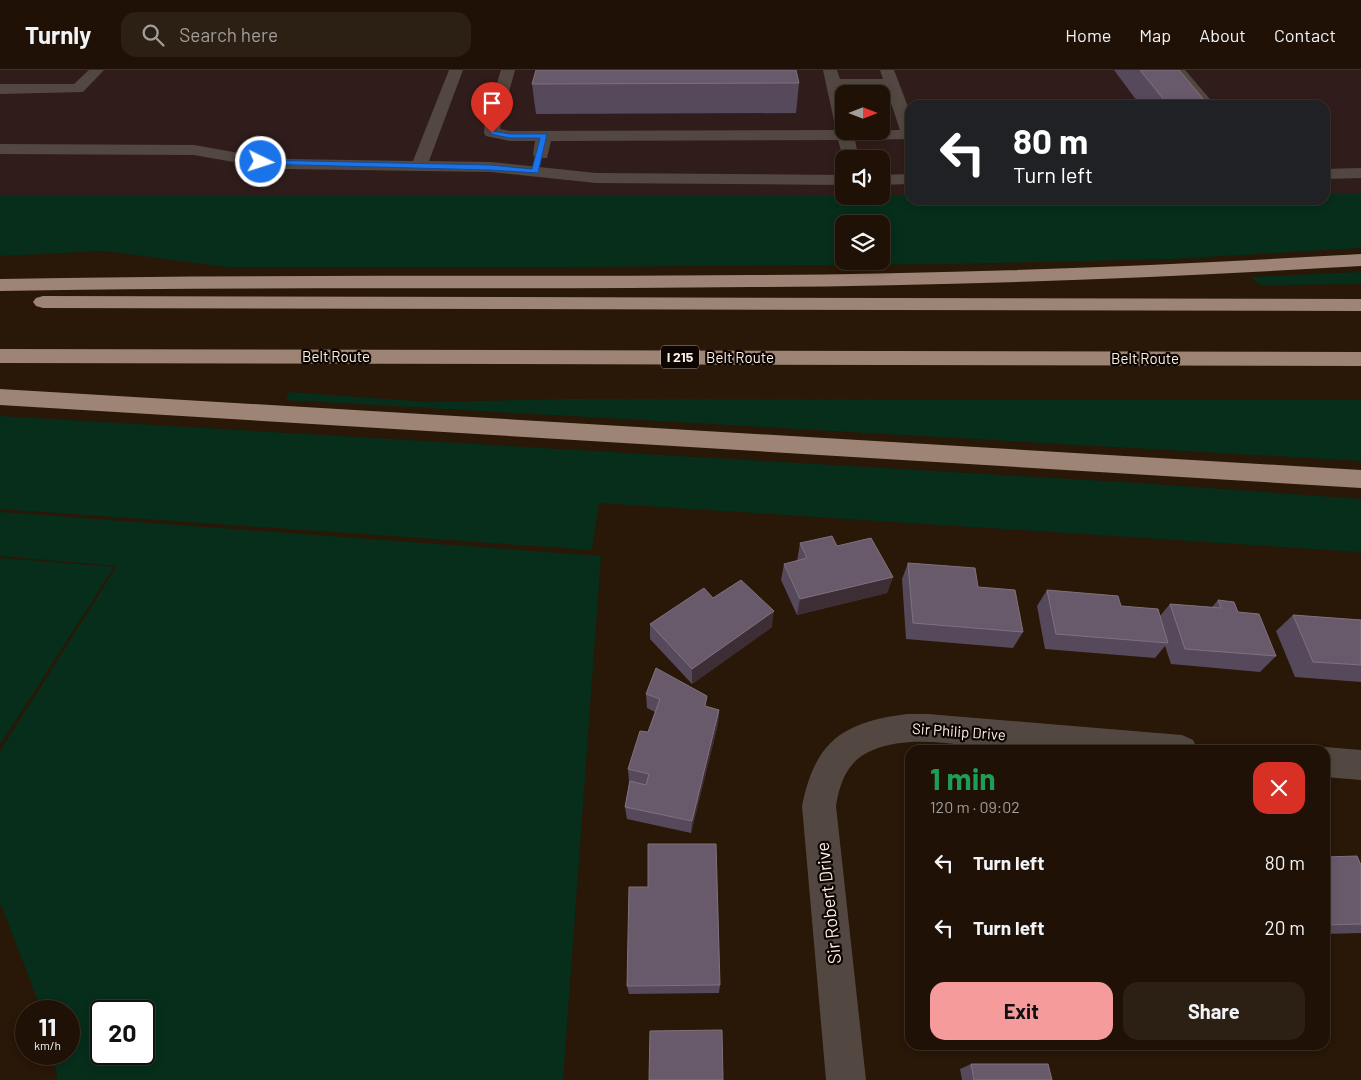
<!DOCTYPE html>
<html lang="en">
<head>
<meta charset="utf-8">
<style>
	:root { --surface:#1f1105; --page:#2c1f13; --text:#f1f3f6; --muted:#a19d9a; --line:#3c3127; --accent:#f59b9b }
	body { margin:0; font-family:Barlow,sans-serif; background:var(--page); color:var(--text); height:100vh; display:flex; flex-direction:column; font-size:19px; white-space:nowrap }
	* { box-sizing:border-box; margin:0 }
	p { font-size:16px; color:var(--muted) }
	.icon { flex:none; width:28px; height:28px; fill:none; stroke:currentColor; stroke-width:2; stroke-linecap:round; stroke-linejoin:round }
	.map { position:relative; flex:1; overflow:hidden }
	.side { position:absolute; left:905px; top:675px; width:425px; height:305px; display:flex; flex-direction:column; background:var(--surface); border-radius:15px; box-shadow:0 2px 8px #0003,0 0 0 1px var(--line) }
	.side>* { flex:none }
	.banner { position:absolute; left:905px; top:30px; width:425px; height:105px; border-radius:15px; box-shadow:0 2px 8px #0003,0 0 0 1px var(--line); background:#202124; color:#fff; overflow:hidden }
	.needle { width:32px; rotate:90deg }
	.fabs { position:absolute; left:835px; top:15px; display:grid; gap:10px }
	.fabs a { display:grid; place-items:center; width:55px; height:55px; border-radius:10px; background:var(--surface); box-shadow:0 2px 8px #0003,0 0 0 1px var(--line); font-size:25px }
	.speed { position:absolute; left:15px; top:930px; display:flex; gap:10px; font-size:25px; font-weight:700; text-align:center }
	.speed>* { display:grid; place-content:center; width:65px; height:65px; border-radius:50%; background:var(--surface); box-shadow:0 2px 8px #0003,0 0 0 1px var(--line); line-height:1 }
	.speed small { font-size:12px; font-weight:400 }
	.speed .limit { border:2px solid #111; border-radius:8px; background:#fff; color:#111 }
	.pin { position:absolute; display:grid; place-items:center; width:42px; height:42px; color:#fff; margin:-51px -21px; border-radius:50% 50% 50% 0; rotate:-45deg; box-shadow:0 0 5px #0007 }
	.pin .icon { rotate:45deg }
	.me { position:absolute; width:55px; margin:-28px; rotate:94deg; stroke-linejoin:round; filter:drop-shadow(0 0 4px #0008) }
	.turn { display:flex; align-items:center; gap:18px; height:105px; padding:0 25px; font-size:22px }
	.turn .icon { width:65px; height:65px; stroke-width:2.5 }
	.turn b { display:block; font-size:35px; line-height:42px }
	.round { display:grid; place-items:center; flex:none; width:52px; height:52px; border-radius:15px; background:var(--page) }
	.overview { display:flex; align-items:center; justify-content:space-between; height:85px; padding:0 25px }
	h1 { font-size:30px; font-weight:700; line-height:38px; color:#1e9e55 }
	.cta { display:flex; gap:10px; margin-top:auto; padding:10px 25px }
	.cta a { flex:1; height:58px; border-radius:15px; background:var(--accent); color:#111; font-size:20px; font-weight:700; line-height:58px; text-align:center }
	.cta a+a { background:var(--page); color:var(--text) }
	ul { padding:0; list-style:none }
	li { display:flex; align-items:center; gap:15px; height:65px; padding:0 25px }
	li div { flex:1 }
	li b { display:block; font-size:19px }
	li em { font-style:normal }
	header { display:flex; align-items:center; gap:30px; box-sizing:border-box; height:70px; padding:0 25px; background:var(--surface); border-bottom:1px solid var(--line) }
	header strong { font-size:24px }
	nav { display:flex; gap:28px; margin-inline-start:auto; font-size:18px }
	.search { width:350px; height:45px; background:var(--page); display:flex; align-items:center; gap:12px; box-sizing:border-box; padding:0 18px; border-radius:15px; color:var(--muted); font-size:19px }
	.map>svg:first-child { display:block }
</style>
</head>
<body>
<header>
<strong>Turnly</strong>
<div class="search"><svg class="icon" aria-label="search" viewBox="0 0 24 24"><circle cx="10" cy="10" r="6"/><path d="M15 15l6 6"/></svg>Search here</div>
<nav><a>Home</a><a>Map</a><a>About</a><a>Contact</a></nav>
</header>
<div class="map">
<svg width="1361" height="1010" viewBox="0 0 1361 1010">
	<rect width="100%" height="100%" fill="#291707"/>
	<path fill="#301d1b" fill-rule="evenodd" d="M0 0H1361V125L1325 126V35H910V130L0 144ZM844 24H881V61H844ZM844 89H881V126H844Z"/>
	<g fill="#062e1b" fill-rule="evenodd">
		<path d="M1325 124H1361V178L1172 189 953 194 571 197H227L103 181 0 186V125H910V130H1325ZM844 154H881V191H844Z"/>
		<polygon points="1361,202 1361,214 1261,215 1250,207"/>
		<polygon points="289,322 429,332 563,329 1361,330 1361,391 286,330"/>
		<polygon points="0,346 1139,413 1361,429 1361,482 599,433 592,480 0,439"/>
		<path d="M0 442 601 486 563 1010H57L54 984H69V941H42L0 833V681L117 496 0 486ZM144 941V984H101V941Z"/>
		<polygon points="2,488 114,497 0,675 0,491"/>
	</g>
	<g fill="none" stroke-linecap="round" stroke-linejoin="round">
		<g fill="#524841" fill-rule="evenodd">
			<polygon points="89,0 104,0 83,22 0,24 0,14 74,14"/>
			<polygon points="449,0 463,0 429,91 491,92 596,103 844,105 844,115 596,113 491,102 286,99 261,97 194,85 0,84 0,74 194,75 261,87 286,89 413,91"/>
			<path d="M501 0H515L501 51 500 59 510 61 836 60 823 0H837L840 9H883L880 0H894L910 42V69L855 70 859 89H844V91L838 70 551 71 547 88H535L533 84 535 71H510L486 66 484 63 485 51ZM842 18H886L900 60 844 61Z"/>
			<polygon points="1170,0 1185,0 1215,35 1199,35"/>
			<polygon points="1361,98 1361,108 1325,109 1325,99"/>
			<polygon points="910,104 910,114 881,115 881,105"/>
			<path d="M907 644H928L1182 665 1193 670 1198 680C1137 680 1077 682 1016 680 971 679 917 662 873 680 848 690 840 711 836 736L866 1010H826L802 736C815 671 843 652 907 644Z"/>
			<polygon points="1325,677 1361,680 1361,710 1325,707 1325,680 1317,680"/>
		</g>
		<g fill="#9e8474" fill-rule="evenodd">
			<path d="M1361 184V196C1158 208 956 216 753 217 502 220 251 216 0 221V209C251 204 502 207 753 205 956 204 1158 196 1361 184Z"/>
			<polygon points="43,226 1361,229 1361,241 43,238 36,236 33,232 36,228"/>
			<polygon points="0,279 1361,282 1361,296 0,293"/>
			<polygon points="0,319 1361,400 1361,418 0,335"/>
		</g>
	</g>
	<g fill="#56495c">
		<polygon points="1114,0 1179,0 1204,30 1202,35 1140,35"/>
		<polygon points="799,13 796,43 536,44 532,14"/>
		<polygon points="800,473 837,476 893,507 887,523 797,545 781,510 784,494 797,491"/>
		<polygon points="908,493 978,517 1023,562 1013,578 906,569 902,509"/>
		<polygon points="1047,520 1121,536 1160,546 1170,534 1212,537 1218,530 1238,542 1276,586 1260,602 1171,594 1165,576 1155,588 1045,579 1037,536"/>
		<polygon points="713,528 772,557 692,614 650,569 650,554"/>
		<polygon points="1293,545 1361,550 1361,612 1295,607 1276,561"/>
		<polygon points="646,624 719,640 718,654 691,763 627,749 625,737 629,712 628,699 648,662 655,642 647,638"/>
		<polygon points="1325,787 1361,795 1361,863 1325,864"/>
		<polygon points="720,915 719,923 629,924 627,916"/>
		<polygon points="971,994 1052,1010 962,1010 960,999"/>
	</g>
	<g fill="#3d2d34">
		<polygon points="893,507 887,523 797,545 800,529"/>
		<polygon points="774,541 772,557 692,614 692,599"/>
		<polygon points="719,640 718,654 691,763 692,751"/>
	</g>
	<g fill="#685a6b" stroke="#7f727e">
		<polygon points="536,0 796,0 799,13 532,14"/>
		<polygon points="1140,0 1179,0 1204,30 1164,30"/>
		<polygon points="832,466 837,476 871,468 893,507 800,529 784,494 807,488 800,473"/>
		<polygon points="908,493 975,498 978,517 1015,520 1023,562 913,553"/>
		<polygon points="741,510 774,541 692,599 650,554 704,518 713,528"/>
		<polygon points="1047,520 1118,526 1121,536 1158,539 1168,573 1056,564"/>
		<polygon points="1218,530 1234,532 1238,542 1259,544 1276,586 1185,579 1170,534 1221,538"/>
		<polygon points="1293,545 1361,550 1361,595 1313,592"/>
		<polygon points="656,598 707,626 705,636 719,640 692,751 625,737 630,711 646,715 649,704 628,699 640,661 648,662 660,629 646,624"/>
		<polygon points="648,774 716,774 720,915 627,916 629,817 648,817"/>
		<polygon points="1357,786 1361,795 1361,854 1325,855 1325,787"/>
		<polygon points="722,960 723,1010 649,1010 650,961"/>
		<polygon points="971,994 1048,994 1052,1010 974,1010"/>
	</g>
	<polygon fill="#1a73e8" stroke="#114b97" points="492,61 510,64 547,64 538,103 490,100 261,94 258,92 261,90 490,95 532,99 540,68 510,68 490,64"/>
	<g text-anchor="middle" stroke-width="4.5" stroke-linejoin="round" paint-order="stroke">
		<rect fill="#0c0502" stroke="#b4a9a0" stroke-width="1" x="661" y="275.5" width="38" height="23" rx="4"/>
		<g font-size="14" font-weight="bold" fill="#fcefe4">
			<text x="680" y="292">I 215</text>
		</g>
		<g font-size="15" fill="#fcefe4" stroke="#0c0502">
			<text x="336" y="292">Belt Route</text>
			<text x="740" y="293">Belt Route</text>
			<text x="1145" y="294">Belt Route</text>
			<text transform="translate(959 662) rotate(4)" y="5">Sir Philip Drive</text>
		</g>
		<g font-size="18" fill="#fcefe4" stroke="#0c0502">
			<text transform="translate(829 833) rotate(-96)" y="6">Sir Robert Drive</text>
		</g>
	</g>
</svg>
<div class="fabs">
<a><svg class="needle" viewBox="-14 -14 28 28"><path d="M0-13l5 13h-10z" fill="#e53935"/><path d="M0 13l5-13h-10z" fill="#a19d9a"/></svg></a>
<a><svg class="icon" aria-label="sound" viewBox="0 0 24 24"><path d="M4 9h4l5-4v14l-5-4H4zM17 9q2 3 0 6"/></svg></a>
<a><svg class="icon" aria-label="layers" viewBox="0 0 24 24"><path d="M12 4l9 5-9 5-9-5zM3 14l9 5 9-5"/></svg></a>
</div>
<div class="speed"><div>11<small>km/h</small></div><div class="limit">20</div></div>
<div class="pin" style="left:492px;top:63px;background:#d93025"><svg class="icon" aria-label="arrive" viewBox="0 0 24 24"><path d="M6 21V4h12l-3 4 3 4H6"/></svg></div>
<svg class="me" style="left:261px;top:92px" viewBox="-20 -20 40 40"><circle r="17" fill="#1a73e8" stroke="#fff" stroke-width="3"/><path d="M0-11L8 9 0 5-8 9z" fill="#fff"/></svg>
<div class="banner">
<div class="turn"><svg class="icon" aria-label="left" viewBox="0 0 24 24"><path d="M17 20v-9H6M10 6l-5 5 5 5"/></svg><div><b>80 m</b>Turn left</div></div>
</div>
<section class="side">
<div class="overview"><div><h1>1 min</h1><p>120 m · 09:02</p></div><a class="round" style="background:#d93025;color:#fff"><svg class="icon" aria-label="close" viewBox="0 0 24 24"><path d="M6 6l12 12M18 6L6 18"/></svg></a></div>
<ul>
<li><svg class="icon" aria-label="left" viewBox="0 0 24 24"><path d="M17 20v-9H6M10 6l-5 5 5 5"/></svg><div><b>Turn left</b></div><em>80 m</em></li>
<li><svg class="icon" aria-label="left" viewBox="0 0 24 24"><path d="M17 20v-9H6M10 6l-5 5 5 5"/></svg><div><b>Turn left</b></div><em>20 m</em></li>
</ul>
<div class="cta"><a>Exit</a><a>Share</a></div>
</section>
</div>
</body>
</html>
